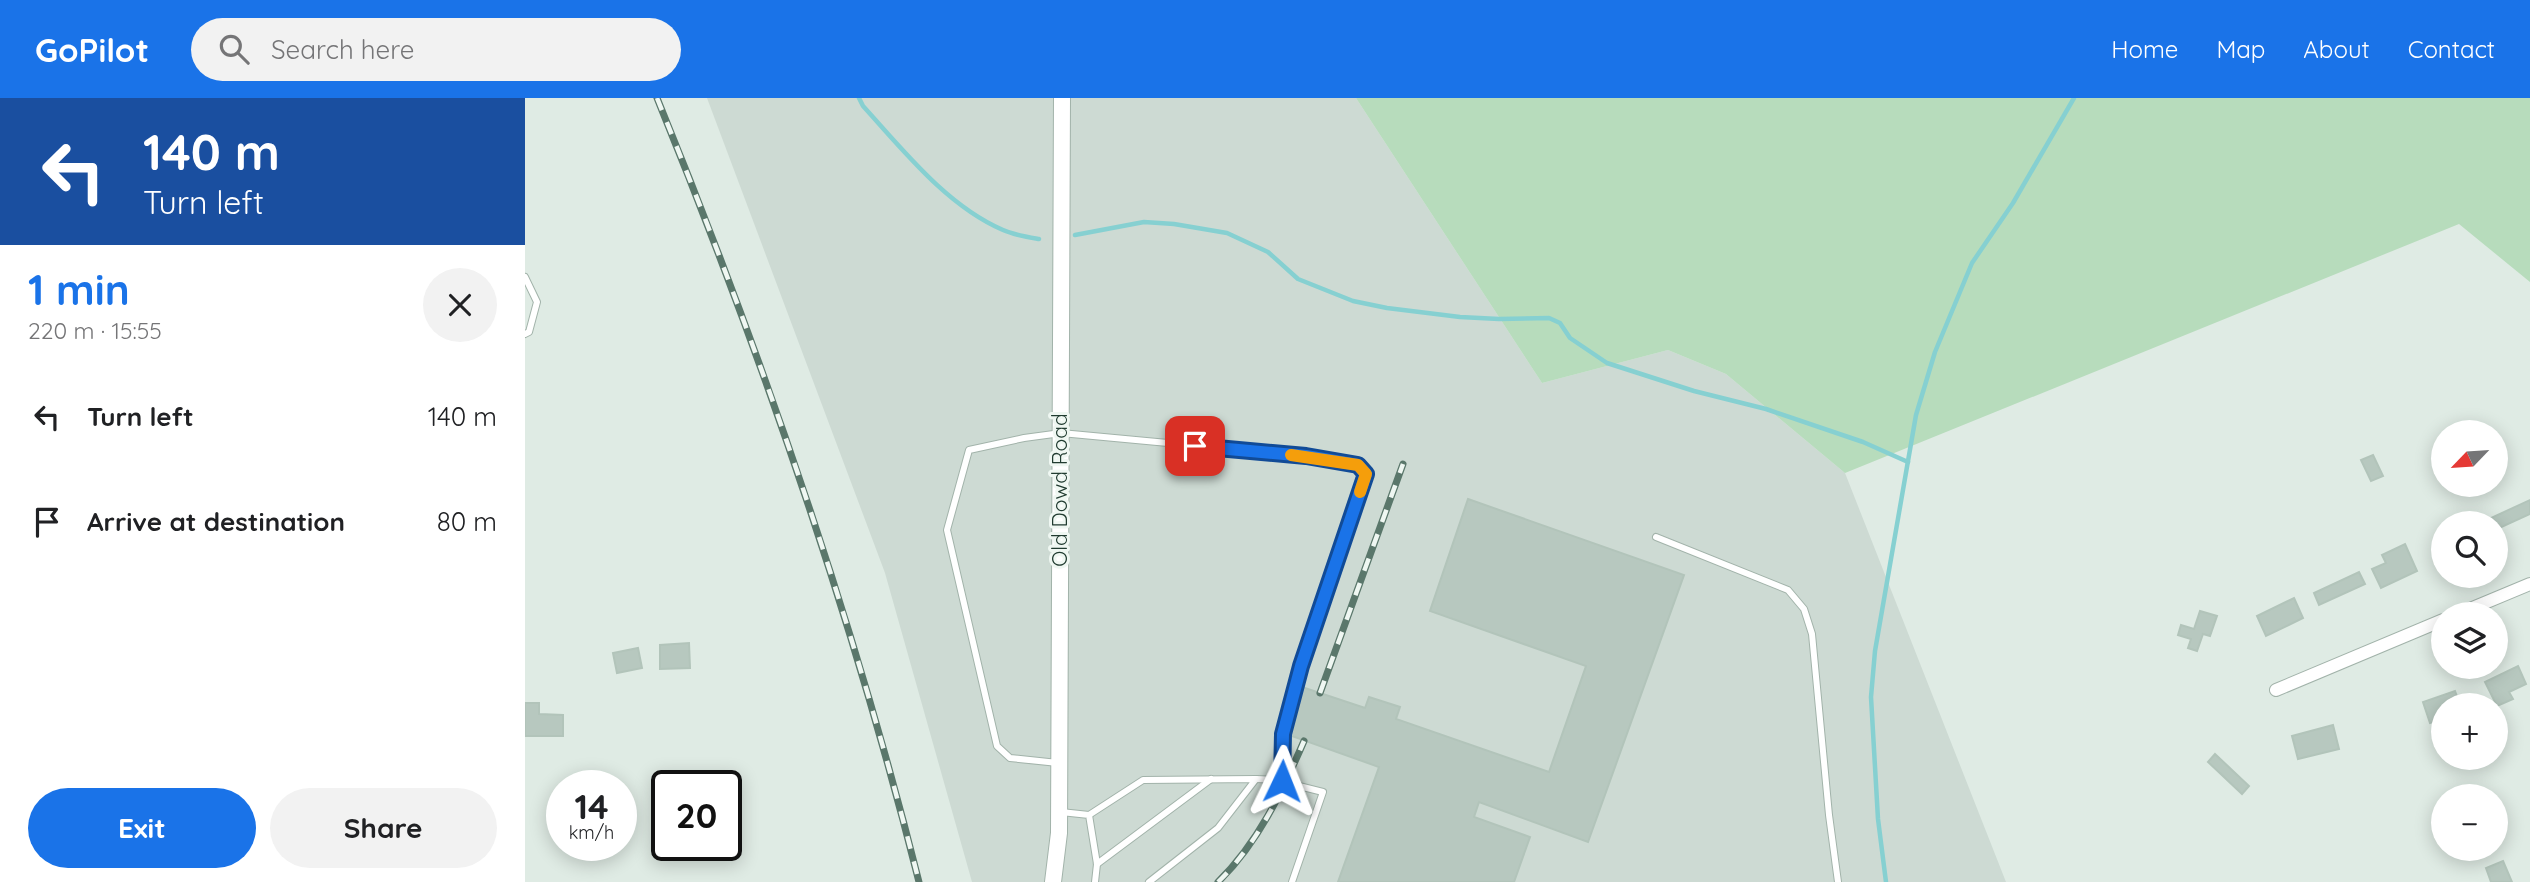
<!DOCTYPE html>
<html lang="en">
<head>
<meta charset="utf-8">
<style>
	:root { --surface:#fff; --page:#f2f2f2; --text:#202124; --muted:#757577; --accent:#1a73e8 }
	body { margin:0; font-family:Quicksand,sans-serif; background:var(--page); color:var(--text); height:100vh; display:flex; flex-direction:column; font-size:26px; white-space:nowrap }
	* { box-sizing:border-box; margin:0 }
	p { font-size:23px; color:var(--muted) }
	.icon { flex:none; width:38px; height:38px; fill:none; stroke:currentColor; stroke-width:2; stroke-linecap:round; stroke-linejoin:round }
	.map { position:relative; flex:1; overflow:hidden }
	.panel { display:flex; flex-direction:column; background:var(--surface); width:525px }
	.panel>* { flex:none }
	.top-card { background:#1a4fa0; color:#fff; overflow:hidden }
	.needle { width:46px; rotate:245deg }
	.fabs { position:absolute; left:1906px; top:322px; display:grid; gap:14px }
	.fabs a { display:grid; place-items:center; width:77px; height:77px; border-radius:50%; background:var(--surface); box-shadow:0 4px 18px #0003; font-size:35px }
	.speed { position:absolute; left:21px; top:672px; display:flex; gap:14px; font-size:35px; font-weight:700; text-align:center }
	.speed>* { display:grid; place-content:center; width:91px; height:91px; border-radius:50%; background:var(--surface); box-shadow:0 4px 18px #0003; line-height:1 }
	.speed small { font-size:18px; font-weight:400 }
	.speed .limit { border:4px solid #111; border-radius:10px; background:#fff; color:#111 }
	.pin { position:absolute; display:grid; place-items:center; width:60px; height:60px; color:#fff; margin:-30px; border-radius:14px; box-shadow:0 4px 10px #0006 }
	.me { position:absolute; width:77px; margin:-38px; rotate:2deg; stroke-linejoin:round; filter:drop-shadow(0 0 5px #0008) }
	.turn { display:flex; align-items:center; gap:24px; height:147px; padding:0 28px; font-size:32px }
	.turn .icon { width:91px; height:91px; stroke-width:2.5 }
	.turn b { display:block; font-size:49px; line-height:60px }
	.round { display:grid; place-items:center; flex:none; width:74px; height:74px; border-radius:37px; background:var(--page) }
	.head { display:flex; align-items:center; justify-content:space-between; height:119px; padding:0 28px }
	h1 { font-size:42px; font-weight:700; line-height:52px; color:var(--accent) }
	.button { display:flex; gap:14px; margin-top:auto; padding:14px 28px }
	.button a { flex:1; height:80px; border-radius:42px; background:var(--accent); color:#fff; font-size:28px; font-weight:700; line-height:80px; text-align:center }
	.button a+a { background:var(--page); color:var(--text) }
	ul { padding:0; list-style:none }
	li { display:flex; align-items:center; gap:21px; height:105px; padding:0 28px }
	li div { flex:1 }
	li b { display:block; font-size:26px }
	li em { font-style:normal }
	header { display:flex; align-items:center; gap:42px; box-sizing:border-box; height:98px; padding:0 35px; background:var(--accent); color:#fff }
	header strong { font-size:33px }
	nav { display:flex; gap:38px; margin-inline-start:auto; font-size:24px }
	.search { width:490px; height:63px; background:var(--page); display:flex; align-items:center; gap:18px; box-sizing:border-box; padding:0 24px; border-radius:38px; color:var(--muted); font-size:26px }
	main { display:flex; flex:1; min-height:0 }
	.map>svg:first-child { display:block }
</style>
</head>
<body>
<header>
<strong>GoPilot</strong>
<div class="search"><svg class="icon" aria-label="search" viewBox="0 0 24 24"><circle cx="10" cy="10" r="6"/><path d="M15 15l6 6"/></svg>Search here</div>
<nav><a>Home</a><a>Map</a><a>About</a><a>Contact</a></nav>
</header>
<main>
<section class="panel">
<div class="top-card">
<div class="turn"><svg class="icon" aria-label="left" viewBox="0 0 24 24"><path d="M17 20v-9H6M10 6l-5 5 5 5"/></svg><div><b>140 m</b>Turn left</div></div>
</div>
<div class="head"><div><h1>1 min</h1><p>220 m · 15:55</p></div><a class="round"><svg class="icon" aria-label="close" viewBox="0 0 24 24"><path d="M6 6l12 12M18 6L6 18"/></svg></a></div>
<ul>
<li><svg class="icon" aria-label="left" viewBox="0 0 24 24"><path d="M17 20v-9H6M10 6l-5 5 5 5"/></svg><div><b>Turn left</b></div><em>140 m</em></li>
<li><svg class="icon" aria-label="arrive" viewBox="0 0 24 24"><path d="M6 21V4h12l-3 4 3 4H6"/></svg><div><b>Arrive at destination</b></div><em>80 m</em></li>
</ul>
<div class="button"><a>Exit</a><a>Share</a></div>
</section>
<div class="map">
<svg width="2005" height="784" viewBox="0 0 2005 784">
	<rect width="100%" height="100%" fill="#dfebe4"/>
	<polygon fill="#cddad3" points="182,0 831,0 1017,285 1143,252 1201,276 1320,375 1481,784 447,784 360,475"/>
	<polygon fill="#b7dcbc" points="831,0 2005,0 2005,184 1934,126 1320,375 1201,276 1143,252 1017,285"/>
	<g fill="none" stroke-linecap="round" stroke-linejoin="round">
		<g stroke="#86d0d1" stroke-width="4.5">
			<path d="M334 0 338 8C378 52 422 108 478 132 489 137 502 139 514 141"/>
			<polyline points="550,137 619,124 649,126 702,135 743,154 773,181 828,203 862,210 935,219 974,221 1024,220 1035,225 1045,240 1082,265 1169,293 1241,311 1338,344 1383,364"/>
			<polyline points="1361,784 1353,721 1346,599 1350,553 1391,317 1410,254 1447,165 1488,105 1549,0"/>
		</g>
	</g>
	<g fill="#b7c8bf" stroke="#b2c4ba" stroke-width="2">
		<polygon points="1848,357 1858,378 1846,383 1836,362"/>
		<polygon points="943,401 1159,477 1063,744 954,704 949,719 1005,739 989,784 813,784 854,669 761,636 777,589 840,610 844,599 875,609 871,621 1024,674 1061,568 905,513"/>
		<polygon points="2005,402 2005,416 1970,432 1970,425 1966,425 1964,421"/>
		<polygon points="1880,446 1892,473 1856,490 1847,471 1861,465 1857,457"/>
		<polygon points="1834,474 1840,486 1794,507 1789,495"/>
		<polygon points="1769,500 1778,520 1741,538 1732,518"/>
		<polygon points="1675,513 1692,518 1685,538 1678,536 1672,553 1663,550 1666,541 1653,537 1656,527 1669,531"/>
		<polygon points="164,545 165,570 135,571 135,547"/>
		<polygon points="113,550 117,570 92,575 88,555"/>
		<polygon points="1993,568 2001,586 1984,594 1988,601 1972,608 1960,584"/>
		<polygon points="1930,593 1935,607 1918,607 1918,621 1905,625 1898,604"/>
		<polygon points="0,605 14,605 14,616 38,617 38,638 0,638"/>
		<polygon points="1808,627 1814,651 1773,661 1767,638"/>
		<polygon points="1690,656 1724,688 1717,696 1683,664"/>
		<polygon points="1978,763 1987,784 1966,784 1961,770"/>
	</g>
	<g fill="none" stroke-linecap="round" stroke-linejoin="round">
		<defs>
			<g id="service">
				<polyline points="0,179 12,204 4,234 0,236"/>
				<polyline points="1131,439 1263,492 1279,511 1287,536 1304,717 1313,784"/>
				<polyline points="533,665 485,660 472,648 422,432 444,352 499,340 536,335 781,358 833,367 841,376 776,568 758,636 757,683"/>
				<polyline points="731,681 750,682 798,694 767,784"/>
				<polyline points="536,714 564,717 572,766 570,784"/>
				<polyline points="564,717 618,682 731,681 693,730 624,784"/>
				<polyline points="572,766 686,681"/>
			</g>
			<g id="minor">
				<polyline points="1933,516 2005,486"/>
				<polyline points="1751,592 1918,522"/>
			</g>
			<polyline id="tertiary" points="528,784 534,735 537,0"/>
		</defs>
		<use href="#service" stroke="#a2b3aa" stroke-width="8"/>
		<use href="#minor" stroke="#a2b3aa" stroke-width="14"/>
		<use href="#tertiary" stroke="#a2b3aa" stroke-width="18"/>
		<use href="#service" stroke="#fff" stroke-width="6"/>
		<use href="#minor" stroke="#fff" stroke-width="12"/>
		<use href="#tertiary" stroke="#fff" stroke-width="16"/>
		<defs>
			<g id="rail">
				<path d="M132 0C236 255 327 517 394 784"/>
				<polyline points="795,595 878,366"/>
				<path d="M693 784C733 745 757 694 779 643"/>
			</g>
		</defs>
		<use href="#rail" stroke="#5a776b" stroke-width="7"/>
		<use href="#rail" stroke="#eff7f2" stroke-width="4.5" stroke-dasharray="13" stroke-linecap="butt"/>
	</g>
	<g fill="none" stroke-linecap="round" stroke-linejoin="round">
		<defs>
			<polyline id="route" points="670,348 781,358 833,367 841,376 776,568 758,636 757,683"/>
		</defs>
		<use href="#route" stroke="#114b97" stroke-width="18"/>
		<use href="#route" stroke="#1a73e8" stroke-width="12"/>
		<polyline stroke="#f59e0b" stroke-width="12" points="766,357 833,367 841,376 835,394"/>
	</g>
	<g text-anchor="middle" stroke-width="6" stroke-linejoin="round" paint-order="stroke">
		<g font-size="21" fill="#203b30" stroke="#eff7f2">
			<text transform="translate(535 392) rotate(-90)" y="7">Old Dowd Road</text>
		</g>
	</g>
</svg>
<div class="fabs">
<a><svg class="needle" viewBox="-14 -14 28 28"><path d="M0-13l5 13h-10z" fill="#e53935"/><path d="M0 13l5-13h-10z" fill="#757577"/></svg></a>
<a><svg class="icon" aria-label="search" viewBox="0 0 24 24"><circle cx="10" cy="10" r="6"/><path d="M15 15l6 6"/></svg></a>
<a><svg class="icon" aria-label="layers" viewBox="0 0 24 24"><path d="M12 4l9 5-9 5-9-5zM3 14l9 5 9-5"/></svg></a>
<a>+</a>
<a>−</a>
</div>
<div class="speed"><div>14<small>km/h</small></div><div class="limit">20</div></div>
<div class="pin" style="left:670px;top:348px;background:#d93025"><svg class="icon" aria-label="arrive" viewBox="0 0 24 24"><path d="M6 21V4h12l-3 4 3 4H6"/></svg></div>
<svg class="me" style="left:757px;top:683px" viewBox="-20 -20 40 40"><path d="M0-17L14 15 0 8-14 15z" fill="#1a73e8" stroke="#fff" stroke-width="4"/></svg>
</div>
</main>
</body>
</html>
